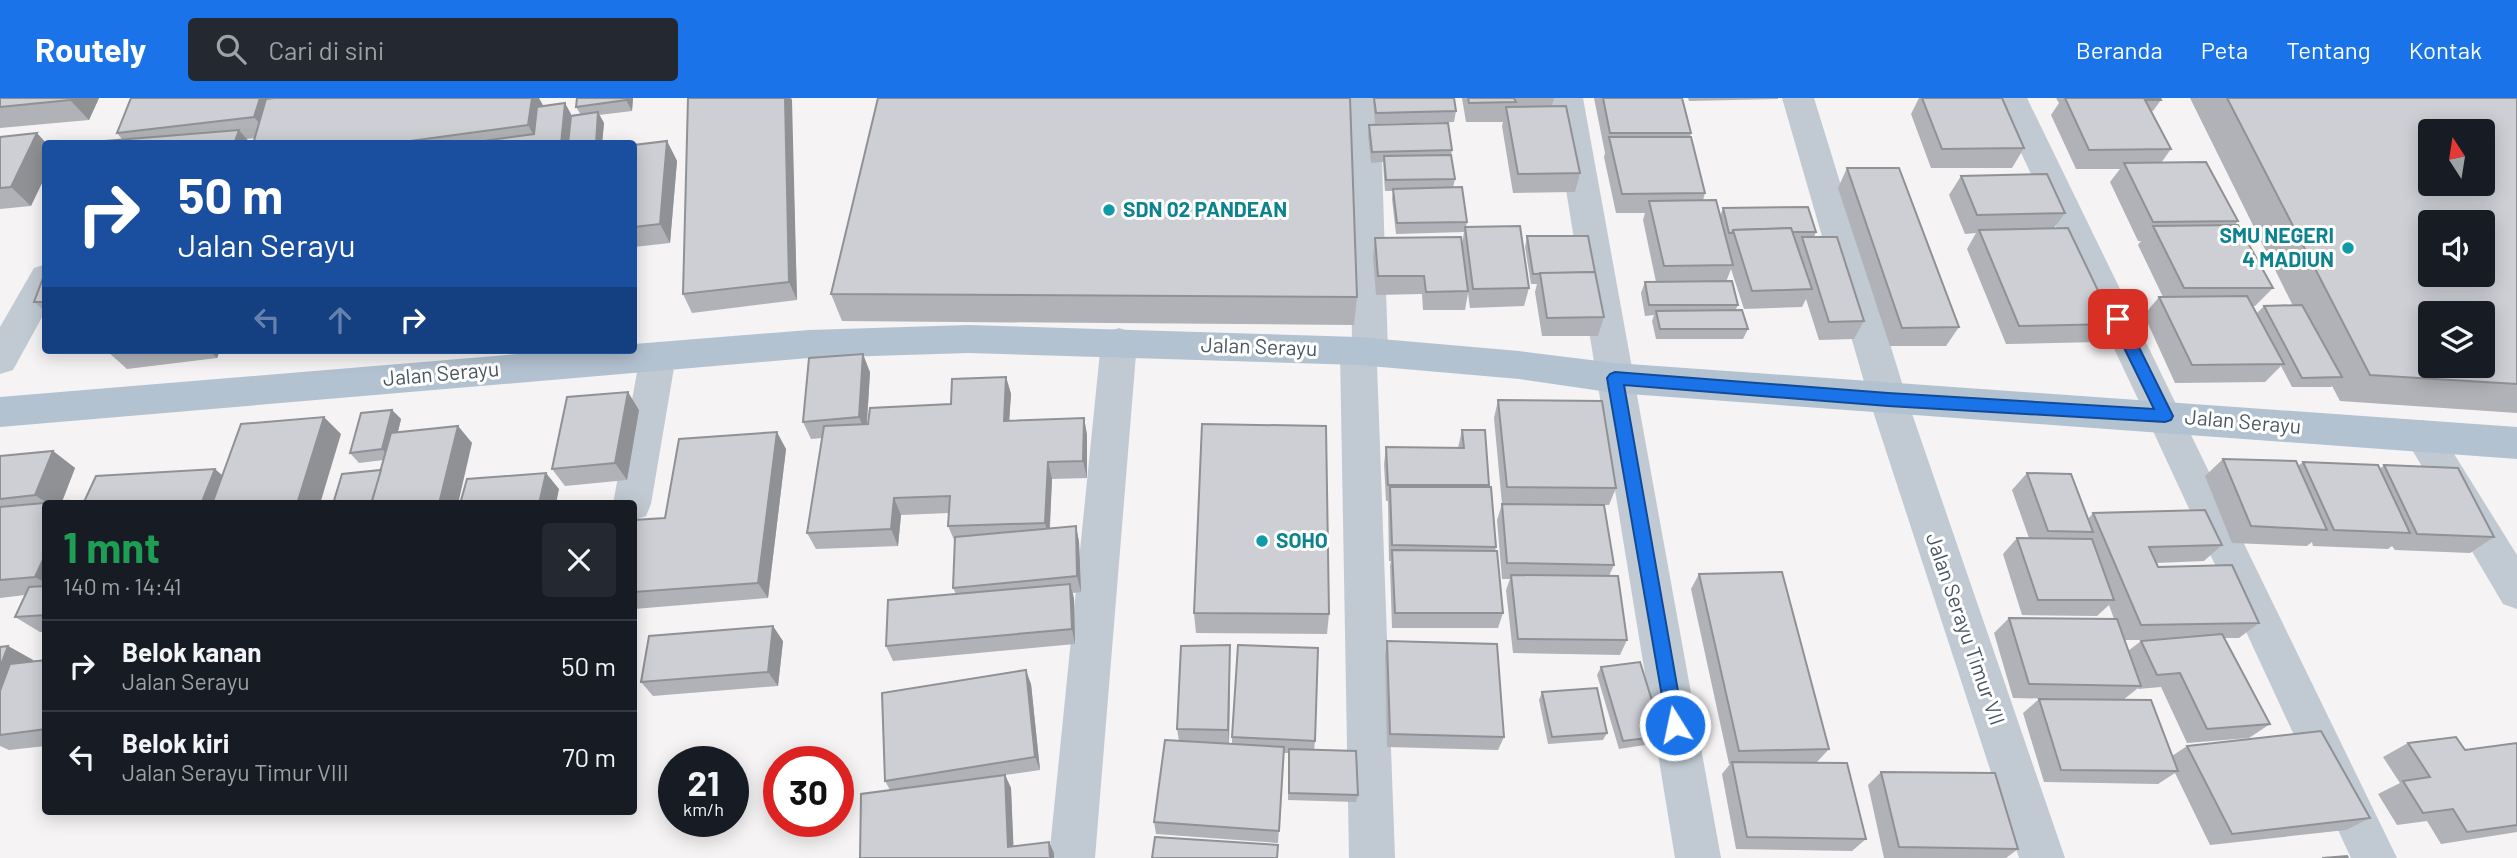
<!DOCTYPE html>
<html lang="id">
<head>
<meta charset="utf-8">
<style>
	:root { --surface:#171b24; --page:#242831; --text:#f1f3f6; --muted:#9ea1a6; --line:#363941; --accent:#1a73e8 }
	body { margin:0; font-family:Barlow,sans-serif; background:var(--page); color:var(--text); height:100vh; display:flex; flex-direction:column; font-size:26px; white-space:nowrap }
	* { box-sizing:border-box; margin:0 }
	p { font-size:23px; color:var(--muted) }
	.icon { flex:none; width:38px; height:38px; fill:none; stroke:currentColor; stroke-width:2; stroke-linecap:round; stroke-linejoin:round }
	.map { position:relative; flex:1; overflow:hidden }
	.drawer { position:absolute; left:42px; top:402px; width:595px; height:315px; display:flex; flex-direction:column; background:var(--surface); border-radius:7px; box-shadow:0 4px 18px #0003 }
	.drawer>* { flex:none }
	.banner { position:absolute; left:42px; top:42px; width:595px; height:214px; border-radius:7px; box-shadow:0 4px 18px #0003; background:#1a4fa0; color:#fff; overflow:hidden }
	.needle { width:46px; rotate:348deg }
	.tools { position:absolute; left:2418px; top:21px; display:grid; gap:14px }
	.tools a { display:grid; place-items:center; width:77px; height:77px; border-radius:7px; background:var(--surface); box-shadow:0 4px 18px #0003; font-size:35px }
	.speed { position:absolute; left:658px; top:648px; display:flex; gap:14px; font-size:35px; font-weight:700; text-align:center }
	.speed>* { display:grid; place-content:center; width:91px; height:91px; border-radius:50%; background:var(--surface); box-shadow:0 4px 18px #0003; line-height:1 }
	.speed small { font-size:18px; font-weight:400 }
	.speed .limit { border:10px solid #d22; background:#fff; color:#111 }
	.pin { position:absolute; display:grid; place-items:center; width:60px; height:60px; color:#fff; margin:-30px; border-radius:14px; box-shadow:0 4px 10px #0006 }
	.me { position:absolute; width:77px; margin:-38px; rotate:350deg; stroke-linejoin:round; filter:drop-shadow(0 0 5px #0008) }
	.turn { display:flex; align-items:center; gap:24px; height:147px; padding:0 21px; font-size:32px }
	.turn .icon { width:91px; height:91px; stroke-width:2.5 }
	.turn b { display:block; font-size:49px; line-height:60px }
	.lanes { display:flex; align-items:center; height:66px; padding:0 21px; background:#0003; justify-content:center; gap:35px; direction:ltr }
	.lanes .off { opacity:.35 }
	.round { display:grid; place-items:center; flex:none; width:74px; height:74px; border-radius:7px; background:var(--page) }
	.overview { display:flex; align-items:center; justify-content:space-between; height:119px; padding:0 21px }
	h1 { font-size:42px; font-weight:700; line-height:52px; color:#1e9e55 }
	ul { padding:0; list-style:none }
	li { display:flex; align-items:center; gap:21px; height:91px; padding:0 21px; border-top:2px solid var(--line) }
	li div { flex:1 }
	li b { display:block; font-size:26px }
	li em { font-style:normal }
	header { display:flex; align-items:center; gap:42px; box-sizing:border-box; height:98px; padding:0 35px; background:var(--accent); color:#fff }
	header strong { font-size:33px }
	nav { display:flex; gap:38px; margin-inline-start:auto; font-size:24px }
	.search { width:490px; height:63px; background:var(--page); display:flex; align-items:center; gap:18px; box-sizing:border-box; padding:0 24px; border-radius:7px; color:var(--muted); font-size:26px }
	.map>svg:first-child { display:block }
</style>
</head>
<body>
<header>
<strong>Routely</strong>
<div class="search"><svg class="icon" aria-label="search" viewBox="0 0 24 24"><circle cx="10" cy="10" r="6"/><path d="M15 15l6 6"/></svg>Cari di sini</div>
<nav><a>Beranda</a><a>Peta</a><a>Tentang</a><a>Kontak</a></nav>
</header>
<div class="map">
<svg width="2517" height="760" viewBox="0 0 2517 760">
	<rect width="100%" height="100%" fill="#f5f3f3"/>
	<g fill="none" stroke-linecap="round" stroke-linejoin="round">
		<g fill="#c1cad2" fill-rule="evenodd">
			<polygon points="1348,0 1380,0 1388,254 1383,264 1377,266 1395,760 1349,760 1340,253 1345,243 1352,241"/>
			<polygon points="1551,0 1583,0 1721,760 1675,760"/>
			<polygon points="1782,0 1814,0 1907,301 2065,760 2019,760 1869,301"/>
			<polygon points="1995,0 2027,0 2397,760 2351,760 2146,318"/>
			<polygon points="46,166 46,212 13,272 0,276 0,229 34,170"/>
			<polygon points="1119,230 1132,234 1137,244 1095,760 1049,760 1101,244 1106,234"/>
			<polygon points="658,244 671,248 676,258 651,406 646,418 634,422 634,406 613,406 640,258 645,248"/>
			<polygon points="2423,322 2436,327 2517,457 2517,511 2503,506 2404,338 2410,327"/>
		</g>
		<polygon fill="#b3c2d1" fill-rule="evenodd" points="969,227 1358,239 1519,253 1615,265 2517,329 2517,361 1615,295 1519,281 1358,267 969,255 809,260 0,329 0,299 566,252 634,252 634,246 809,232"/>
	</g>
	<g fill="#b0b2b7" fill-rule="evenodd">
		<polygon points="0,0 99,0 89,22 0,30"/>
		<polygon points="131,0 544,8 571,16 571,18 581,17 576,9 633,0 632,13 599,17 604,25 602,46 253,46 255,40 247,41 122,41 117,35"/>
		<polygon points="688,0 791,0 797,202 692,215 683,196"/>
		<polygon points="1373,0 1456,13 1454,24 1375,26"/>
		<polygon points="1462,0 1554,0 1552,8 1580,75 1575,94 1513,95 1502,28 1503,24 1466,24"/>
		<polygon points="1594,0 1682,0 1691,35 1690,39 1705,95 1703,102 1720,118 1723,110 1816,134 1814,139 1864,223 1854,241 1819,242 1806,201 1802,209 1744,211 1731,171 1726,184 1738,207 1735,213 1748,231 1743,241 1656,241 1652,223 1654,217 1645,218 1641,195 1645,184 1656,184 1643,122 1645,115 1616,115 1604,59 1605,55"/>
		<polygon points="1688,0 1778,0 1778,1 1689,3"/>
		<polygon points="1919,0 2003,0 2003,3 2024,50 2012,70 1931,70 1911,16"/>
		<polygon points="2056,0 2160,0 2161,2 2153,13 2151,13 2171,51 2161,65 2238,123 2235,127 2273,190 2255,208 2253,208 2257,215 2264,208 2293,208 2190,0 2517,0 2517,315 2340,303 2332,288 2331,289 2292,289 2281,268 2265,284 2175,285 2144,217 2159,199 2163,199 2138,147 2141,143 2138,143 2110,84 2120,71 2076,71 2051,17 2059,5"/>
		<polygon points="1369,27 1452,52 1451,58 1455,81 1453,90 1467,124 1466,129 1529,190 1524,208 1470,210 1468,195 1465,212 1423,212 1422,196 1376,197 1373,159 1375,140 1462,146 1464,134 1396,136 1392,101 1393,93 1385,93 1383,64 1371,65 1368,37"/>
		<polygon points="0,39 31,108 0,111"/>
		<polygon points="667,43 677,63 670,145 634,149 634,47"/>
		<polygon points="1847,70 1959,229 1946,248 1890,248 1838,90"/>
		<polygon points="1961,78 2065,115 2054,130 2114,226 2099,244 2006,246 1967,151 1976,135 1965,136 1949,97"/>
		<polygon points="1527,138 1604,219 1598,238 1542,238 1535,194 1537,186 1531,186 1525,149"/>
		<polygon points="46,172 46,214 34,204"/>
		<polygon points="831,196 1357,199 1354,227 842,223"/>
		<polygon points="107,252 220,252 217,260 127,271 107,253"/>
		<polygon points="870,274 867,326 951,306 1006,279 1011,296 1009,323 1084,320 1087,337 1087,380 1052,381 1050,430 1076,428 1079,444 1081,494 1073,495 1074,501 1075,546 893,563 886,548 956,496 953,490 955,444 948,428 949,415 901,417 898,448 816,451 807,435 822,340 811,341 803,324"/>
		<polygon points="1498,302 1616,390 1609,407 1502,406 1494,320"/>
		<polygon points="392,312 401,321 398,334 458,328 472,345 381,372 384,362 359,365 350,355"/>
		<polygon points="639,312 627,382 565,388 552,371"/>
		<polygon points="1462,332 1489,387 1496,449 1495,453 1503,515 1498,530 1392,530 1390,468 1391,463 1389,463 1388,403 1386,403 1384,366 1386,349 1458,350"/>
		<polygon points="786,351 768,500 634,511 634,422 665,420"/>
		<polygon points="53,353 75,370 62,404 67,403 71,406 46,406 46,534 40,534 15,519 25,497 0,500 0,358"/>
		<polygon points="2223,361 2298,368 2303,364 2380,371 2384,367 2494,439 2470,455 2395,452 2392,448 2388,451 2313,448 2312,444 2307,448 2232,445 2205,378"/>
		<path d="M2027 375 2088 421 2093 415 2222 447 2204 463 2156 465 2158 469 2259 525 2239 540H2225L2270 626 2249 640 2187 645 2161 589 2138 591V590L2123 602 2013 600 1994 535 2009 520 2114 521 2109 507 2097 518 2022 517 2003 456 2017 440H2029L2012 392ZM2125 542H2155L2141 543 2128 553Z"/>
		<polygon points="1502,406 1614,467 1609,478 1627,542 1620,557 1513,555 1506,492 1510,481 1502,481 1497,422"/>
		<polygon points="1699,476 1829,651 1817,664 1866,741 1852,753 1736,751 1722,676 1730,666 1729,666 1691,491"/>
		<polygon points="1194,515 1329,516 1327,536 1196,535"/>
		<polygon points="783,543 778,588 653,598 641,584"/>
		<polygon points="1387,543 1504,639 1498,652 1387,649 1385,558"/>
		<polygon points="8,548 33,562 33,563 46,562 46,648 9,652 0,648 0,549"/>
		<polygon points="1230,562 1229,645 1232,646 1232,639 1315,643 1314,652 1358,697 1356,704 1288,702 1289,655 1284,655 1278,745 1156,736 1154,724 1179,643 1177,631"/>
		<polygon points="1601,569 1663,638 1658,645 1619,651 1597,577"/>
		<polygon points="1031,586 1040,672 1005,677 1011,690 1013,748 1054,755 860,760 890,692 885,683"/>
		<polygon points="1542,594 1607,635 1603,642 1548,646 1539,602"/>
		<polygon points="2039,601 2172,658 2187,648 2370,720 2346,732 2210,747 2175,675 2158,686 2044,684 2023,615"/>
		<polygon points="2408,645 2465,652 2517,645 2517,734 2441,746 2427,723 2397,727 2378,696 2400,685 2383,659"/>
		<polygon points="1881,674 2018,751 2006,760 1884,760 1868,687"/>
	</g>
	<g fill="#909195">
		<polygon points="72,0 99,0 89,22 70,2"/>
		<polygon points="260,0 278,0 270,38 254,19"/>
		<polygon points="532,0 539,0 544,9 539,46 528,27"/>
		<polygon points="627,0 633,0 632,13 626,2"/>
		<polygon points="785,0 791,0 792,2 797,202 789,184"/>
		<polygon points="565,5 571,16 568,46 561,46"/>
		<polygon points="598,14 604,25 602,46 596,46"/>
		<polygon points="239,32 251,46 234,46"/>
		<polygon points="37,35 47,46 46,46 46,77 31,108 11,89"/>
		<polygon points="667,43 677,63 670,145 660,126"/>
		<polygon points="209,252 220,252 217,260"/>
		<polygon points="863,256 870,274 866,337 859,319"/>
		<polygon points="1006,279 1011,296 1008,341 1004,323"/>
		<polygon points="628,294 639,312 627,382 615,365"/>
		<polygon points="392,312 401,321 391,361 382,351"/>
		<polygon points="324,319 341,336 320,406 297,406"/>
		<polygon points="1084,320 1087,337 1087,380 1083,363"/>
		<polygon points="458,328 472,345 458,406 439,406"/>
		<polygon points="777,334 786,351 768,500 758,485"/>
		<polygon points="53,353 75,370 61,406 48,406 35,397"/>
		<polygon points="1048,364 1052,381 1049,441 1045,425"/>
		<polygon points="215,371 235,388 228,406 201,406"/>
		<polygon points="546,375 559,391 556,406 539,406"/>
		<polygon points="894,400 901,417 898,448 891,431"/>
		<polygon points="1076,428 1079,444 1081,494 1077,478"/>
		<polygon points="46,455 46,485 35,479"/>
		<polygon points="1070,486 1074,501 1075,546 1072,531"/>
		<polygon points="773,528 783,543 778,588 768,574"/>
		<polygon points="1230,547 1230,562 1229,645 1228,632"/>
		<polygon points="8,548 33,562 8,632 0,628 0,569"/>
		<polygon points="1026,572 1031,586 1040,672 1035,659"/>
		<polygon points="1005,677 1011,690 1014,760 1008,749"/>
		<polygon points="1049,744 1054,755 1054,760 1050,760"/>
	</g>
	<g fill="#cdcfd5" stroke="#909195" stroke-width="2" fill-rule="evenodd">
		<polygon points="0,0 72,0 70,2 0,9"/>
		<polygon points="131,0 260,0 254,19 117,35"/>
		<polygon points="274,0 532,0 528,27 388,46 253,46 266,1"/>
		<polygon points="577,0 627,0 626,2 576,9"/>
		<polygon points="688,0 785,0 789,184 683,196"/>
		<polygon points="878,0 1350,0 1357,199 831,196"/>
		<polygon points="1374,0 1454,0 1456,13 1376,15"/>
		<polygon points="1468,0 1514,0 1516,4 1469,5"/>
		<polygon points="1603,0 1682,0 1691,35 1610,35"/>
		<polygon points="1922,0 2002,0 2024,50 1942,51"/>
		<polygon points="2065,0 2144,0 2171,51 2089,52"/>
		<polygon points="2144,0 2160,0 2161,2 2146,2"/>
		<path d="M2227 0H2517V286L2370 277ZM2431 33H2483V86H2431ZM2431 124H2483V177H2431ZM2431 215H2483V268H2431Z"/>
		<polygon points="565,5 561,46 462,46 534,36 537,9"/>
		<polygon points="1566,8 1580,75 1518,76 1506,9"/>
		<polygon points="598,14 596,46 568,46 571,18"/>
		<polygon points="1448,25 1452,52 1372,54 1369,27"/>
		<polygon points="239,32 234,46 104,46 105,43"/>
		<polygon points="37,35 11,89 0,90 0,39"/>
		<polygon points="1609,39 1691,39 1705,95 1622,96"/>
		<polygon points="667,43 660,126 634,129 634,47"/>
		<polygon points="1451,57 1455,81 1386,82 1384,58"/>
		<polygon points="2206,64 2238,123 2153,124 2124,65"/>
		<polygon points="1847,70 1899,70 1959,229 1902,230"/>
		<polygon points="2047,76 2065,115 1977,117 1961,78"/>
		<polygon points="1462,89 1467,124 1397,125 1393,91"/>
		<polygon points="1716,102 1733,167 1664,168 1649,103"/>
		<polygon points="1808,109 1816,134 1792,134 1791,130 1733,132 1732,135 1729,135 1723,110"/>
		<polygon points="2238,127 2273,190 2184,190 2153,128"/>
		<polygon points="1520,128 1529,190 1473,191 1465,129"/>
		<polygon points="1791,130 1812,191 1752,193 1733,132"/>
		<polygon points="2068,130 2114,226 2019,228 1979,132"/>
		<polygon points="1527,138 1588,138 1595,174 1533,176"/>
		<polygon points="1461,139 1468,193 1426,194 1424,178 1378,178 1375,140"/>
		<polygon points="1802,139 1837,139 1864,223 1829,224"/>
		<polygon points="46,172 46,204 34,204"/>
		<polygon points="1595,174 1604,219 1547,220 1540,175"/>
		<polygon points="1732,183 1738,207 1649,207 1645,184"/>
		<polygon points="2247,198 2284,266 2192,267 2159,199"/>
		<polygon points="2302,207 2342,279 2302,280 2264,208"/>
		<polygon points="1742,212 1748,231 1660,231 1656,213"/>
		<polygon points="863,256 859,319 803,324 809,260"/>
		<polygon points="1006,279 1004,323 1084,320 1083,363 1048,364 1045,425 948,428 950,398 894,400 891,431 807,435 824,328 868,326 870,310 951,306 952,281"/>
		<polygon points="628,294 615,365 552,371 567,299"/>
		<polygon points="1498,302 1602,303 1616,390 1507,389"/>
		<polygon points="392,312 382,351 350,355 361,315"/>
		<polygon points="324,319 297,406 212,406 241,326"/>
		<polygon points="1202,326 1326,328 1329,516 1194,515"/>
		<polygon points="458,328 439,406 371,406 391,335"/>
		<polygon points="1462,332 1485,332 1489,387 1388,387 1386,349 1464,350"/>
		<polygon points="777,334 758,485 634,494 634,422 665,420 679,341"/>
		<polygon points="53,353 35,397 0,401 0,358"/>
		<polygon points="2223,361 2296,363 2327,432 2251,428"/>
		<polygon points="2303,364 2378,367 2410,435 2334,432"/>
		<polygon points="2384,367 2458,370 2494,439 2417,436"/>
		<polygon points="215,371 201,406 83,406 96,378"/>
		<polygon points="381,372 371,406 333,406 342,376"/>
		<polygon points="546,375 539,406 460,406 467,381"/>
		<polygon points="2027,375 2071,376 2093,434 2048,433"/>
		<polygon points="1390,389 1491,389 1496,449 1392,447"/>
		<polygon points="67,403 66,406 46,406 46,455 35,479 0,482 0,409"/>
		<polygon points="1502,406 1604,407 1614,467 1507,465"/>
		<polygon points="2205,412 2222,447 2149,449 2158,469 2232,467 2259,525 2141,527 2093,415"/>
		<polygon points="1076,428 1077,478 953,490 955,439"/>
		<polygon points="2017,440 2092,441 2114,502 2038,502"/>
		<polygon points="1392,452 1497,453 1503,515 1395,515"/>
		<polygon points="1782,474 1829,651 1739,653 1699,476"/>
		<polygon points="1511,477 1618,478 1627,542 1518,541"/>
		<polygon points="1070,486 1072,531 886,548 888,502"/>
		<polygon points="46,488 46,517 15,519 29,489"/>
		<polygon points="2009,520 2117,521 2141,588 2029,586"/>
		<polygon points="773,528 768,574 641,584 649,538"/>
		<polygon points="2222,536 2270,626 2207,631 2180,575 2157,577 2141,543"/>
		<polygon points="1387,543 1497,546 1504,639 1390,636"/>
		<polygon points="1230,547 1228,632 1177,631 1181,548"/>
		<polygon points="1238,547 1318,550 1315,643 1232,639"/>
		<polygon points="8,548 0,569 0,549"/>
		<polygon points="46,562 46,631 0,637 0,593 10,566"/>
		<polygon points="1640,564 1663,638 1623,643 1601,569"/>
		<polygon points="1026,572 1035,659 885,683 882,595"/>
		<polygon points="1597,590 1607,635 1552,639 1542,594"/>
		<polygon points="2039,601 2151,602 2178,673 2061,672"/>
		<polygon points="2321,633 2370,720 2232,736 2187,648"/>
		<polygon points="2456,639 2465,652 2517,645 2517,727 2467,734 2453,711 2423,715 2403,683 2430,679 2408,645"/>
		<polygon points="1165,642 1284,649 1279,733 1154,724"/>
		<polygon points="1289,651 1356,653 1358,697 1289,695"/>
		<polygon points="1732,664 1847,665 1866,741 1747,739"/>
		<polygon points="1881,674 1995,675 2018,751 1899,749"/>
		<polygon points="1005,677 1008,749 1049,744 1050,760 860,760 861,696"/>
		<polygon points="1155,739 1278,747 1277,760 1152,760"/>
		<polygon points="2347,758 2348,760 2322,760"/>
	</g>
	<polygon fill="#1a73e8" stroke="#114b97" stroke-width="2" points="2118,216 2125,221 2173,318 2171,322 2165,324 1888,308 1624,287 1684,627 1681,633 1675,635 1668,633 1607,280 1610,276 1615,274 1888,295 2154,311 2110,221"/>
	<g fill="#0f9aa8" stroke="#fff" stroke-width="2.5">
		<circle cx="1109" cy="112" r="7"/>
		<circle cx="2348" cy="150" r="7"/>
		<circle cx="1262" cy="443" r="7"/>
	</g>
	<g text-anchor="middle" stroke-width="6" stroke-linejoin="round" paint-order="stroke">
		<g font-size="21" font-weight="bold" fill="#0d838f" stroke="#fff" text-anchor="start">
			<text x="1123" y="119">SDN 02 PANDEAN</text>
			<text x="2334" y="145" text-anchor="end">SMU NEGERI<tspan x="2334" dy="24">4 MADIUN</tspan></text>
			<text x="1276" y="450">SOHO</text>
		</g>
		<g font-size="21" fill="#4a5661" stroke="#fff">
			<text transform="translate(1259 249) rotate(2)" y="7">Jalan Serayu</text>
			<text transform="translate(441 276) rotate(-5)" y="7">Jalan Serayu</text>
			<text transform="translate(2243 324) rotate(5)" y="7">Jalan Serayu</text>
			<text transform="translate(1965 531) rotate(71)" y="7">Jalan Serayu Timur VII</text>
		</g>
	</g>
</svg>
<div class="tools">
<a><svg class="needle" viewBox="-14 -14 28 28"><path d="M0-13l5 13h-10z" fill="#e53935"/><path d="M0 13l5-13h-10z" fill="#9ea1a6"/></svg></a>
<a><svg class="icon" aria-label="sound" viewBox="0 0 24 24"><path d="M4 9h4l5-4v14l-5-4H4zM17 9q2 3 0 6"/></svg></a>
<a><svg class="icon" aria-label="layers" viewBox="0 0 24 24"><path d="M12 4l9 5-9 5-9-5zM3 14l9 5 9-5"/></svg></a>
</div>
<div class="speed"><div>21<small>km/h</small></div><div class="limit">30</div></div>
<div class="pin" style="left:2118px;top:221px;background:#d93025"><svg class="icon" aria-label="arrive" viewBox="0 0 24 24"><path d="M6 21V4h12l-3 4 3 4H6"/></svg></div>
<svg class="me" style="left:1675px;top:627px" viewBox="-20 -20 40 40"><circle r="17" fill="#1a73e8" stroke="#fff" stroke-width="3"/><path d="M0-11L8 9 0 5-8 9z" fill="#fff"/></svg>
<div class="banner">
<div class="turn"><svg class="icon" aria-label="right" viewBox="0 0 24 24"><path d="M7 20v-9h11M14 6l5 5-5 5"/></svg><div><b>50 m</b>Jalan Serayu</div></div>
<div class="lanes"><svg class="icon off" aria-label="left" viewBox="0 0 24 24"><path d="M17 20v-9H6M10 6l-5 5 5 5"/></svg><svg class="icon off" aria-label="ahead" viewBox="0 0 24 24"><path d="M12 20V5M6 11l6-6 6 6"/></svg><svg class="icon" aria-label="right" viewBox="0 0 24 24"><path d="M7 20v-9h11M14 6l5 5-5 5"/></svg></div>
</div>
<section class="drawer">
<div class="overview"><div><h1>1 mnt</h1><p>140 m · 14:41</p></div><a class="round"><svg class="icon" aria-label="close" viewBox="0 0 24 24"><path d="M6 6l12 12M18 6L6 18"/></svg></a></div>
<ul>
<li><svg class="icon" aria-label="right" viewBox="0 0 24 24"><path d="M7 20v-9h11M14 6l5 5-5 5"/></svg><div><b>Belok kanan</b><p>Jalan Serayu</p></div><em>50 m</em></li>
<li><svg class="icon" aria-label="left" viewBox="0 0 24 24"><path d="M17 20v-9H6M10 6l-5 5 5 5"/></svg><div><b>Belok kiri</b><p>Jalan Serayu Timur VIII</p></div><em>70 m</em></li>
</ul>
</section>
</div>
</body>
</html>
